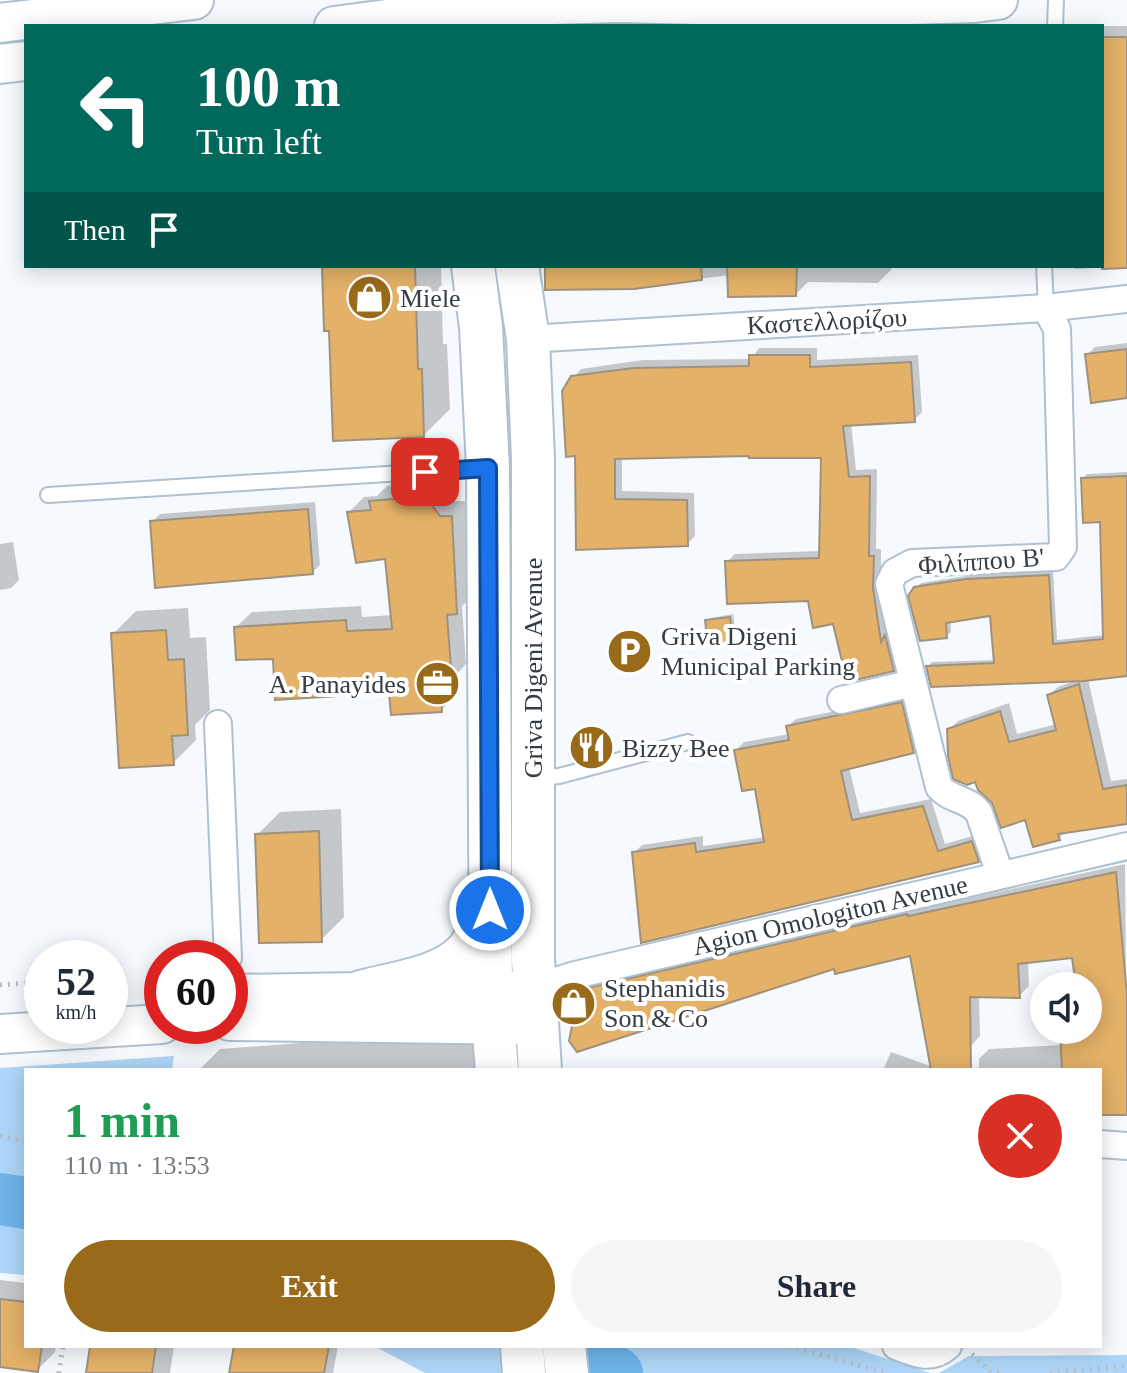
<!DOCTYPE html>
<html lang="en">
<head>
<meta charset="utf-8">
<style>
	:root { --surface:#fff; --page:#f6f6f7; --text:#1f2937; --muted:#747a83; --accent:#986a1a }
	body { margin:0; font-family:"Times New Roman",serif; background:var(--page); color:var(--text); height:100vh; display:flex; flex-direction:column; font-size:30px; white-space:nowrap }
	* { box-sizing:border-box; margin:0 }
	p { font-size:26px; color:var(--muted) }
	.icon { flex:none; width:44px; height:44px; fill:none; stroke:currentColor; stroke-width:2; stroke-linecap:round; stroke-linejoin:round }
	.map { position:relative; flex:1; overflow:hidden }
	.sheet { position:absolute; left:24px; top:1068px; width:1078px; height:280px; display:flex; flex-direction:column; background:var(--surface); border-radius:0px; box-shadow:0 4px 20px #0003 }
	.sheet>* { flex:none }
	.top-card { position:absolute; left:24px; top:24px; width:1080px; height:244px; border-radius:0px; box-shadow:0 4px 20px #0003; background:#00695c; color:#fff; overflow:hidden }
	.controls { position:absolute; left:1030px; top:972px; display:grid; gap:16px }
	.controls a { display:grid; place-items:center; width:72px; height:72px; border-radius:50%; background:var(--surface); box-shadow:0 4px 20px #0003; font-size:40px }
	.speed { position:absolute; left:24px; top:940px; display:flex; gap:16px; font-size:40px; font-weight:700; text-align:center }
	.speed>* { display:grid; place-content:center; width:104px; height:104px; border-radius:50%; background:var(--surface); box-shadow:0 4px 20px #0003; line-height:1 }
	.speed small { font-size:20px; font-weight:400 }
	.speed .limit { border:12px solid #d22; background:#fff; color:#111 }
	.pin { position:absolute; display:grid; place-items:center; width:68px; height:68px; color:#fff; margin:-34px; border-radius:16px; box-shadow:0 4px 12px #0006 }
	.me { position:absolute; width:88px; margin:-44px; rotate:0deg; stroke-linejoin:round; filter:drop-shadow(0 0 6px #0008) }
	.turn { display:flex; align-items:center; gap:28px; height:168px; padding:0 40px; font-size:36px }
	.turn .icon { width:104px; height:104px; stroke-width:2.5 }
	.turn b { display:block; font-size:56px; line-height:68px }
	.then { display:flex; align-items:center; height:76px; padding:0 40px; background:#0003; gap:16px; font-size:30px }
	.round { display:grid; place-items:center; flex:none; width:84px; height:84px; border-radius:42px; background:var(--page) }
	.head { display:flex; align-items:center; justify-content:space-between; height:136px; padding:0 40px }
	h1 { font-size:48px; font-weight:600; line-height:60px; color:#1e9e55 }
	.action { display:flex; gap:16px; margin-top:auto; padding:16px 40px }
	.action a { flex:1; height:92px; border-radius:48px; background:var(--accent); color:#fff; font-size:32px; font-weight:600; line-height:92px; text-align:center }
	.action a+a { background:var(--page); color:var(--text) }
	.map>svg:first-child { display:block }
</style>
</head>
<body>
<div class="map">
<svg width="1127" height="1373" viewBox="0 0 1127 1373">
	<rect width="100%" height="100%" fill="#f6fafe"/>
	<g fill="#add5f7">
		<polygon points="174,1056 172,1070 26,1070 26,1275 0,1273 0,1068"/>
		<polygon points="374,1346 848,1346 930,1373 425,1373"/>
		<polygon points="1127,1355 1127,1373 939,1373 969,1356"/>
	</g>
	<g fill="#0003">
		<polygon points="554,24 673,26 551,26"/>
		<polygon points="1095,26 1127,26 1127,148 1102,148 1102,26"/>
		<polygon points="1102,186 1127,186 1127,266 1075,269 1075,266 1102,266"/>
		<polygon points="326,266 441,266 443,344 447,344 450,409 424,435 331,329"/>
		<polygon points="547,266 891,266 891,270 878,283 808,282 796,294 730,275 634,287"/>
		<polygon points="1127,343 1127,396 1087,355 1095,347"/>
		<polygon points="759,348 817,348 817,360 918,355 922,412 914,420 851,423 856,470 877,469 876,549 881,549 881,579 901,661 893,669 810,599 727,562 735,554 821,551 823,456 751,454 622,457 622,491 694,493 695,536 687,544 578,548 573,378 581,369 643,360 751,359"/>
		<polygon points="1127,472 1127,674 1088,679 1111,781 1127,779 1127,821 1066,831 1059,838 1027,818 993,802 949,730 958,721 1009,703 1017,734 1057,724 1049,695 1058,687 1075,681 928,667 932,662 996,660 991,614 950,620 951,632 946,636 915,589 921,583 972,575 1053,571 1057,640 1105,635 1102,520 1083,479 1087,474"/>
		<polygon points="434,482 446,488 455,501 467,501 472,597 462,606 466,664 456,675 457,694 441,710 391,691 275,657 236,627 252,612 361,606 362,617 393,615 387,557 349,512 364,497 377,496 387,486"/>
		<polygon points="315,502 320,565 312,573 152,522 160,514"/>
		<polygon points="13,542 19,580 11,588 0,590 0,544"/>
		<polygon points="188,608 190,638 206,637 210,710 195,725 196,740 173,763 113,634 136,611"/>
		<polygon points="733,614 736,636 732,640 707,621 711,618"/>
		<polygon points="909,696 921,743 913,751 849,767 860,813 931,799 945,844 979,834 986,852 978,860 634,853 642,845 703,836 703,846 765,837 756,786 736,750 744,742 790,734 788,726 796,719"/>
		<polygon points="341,809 344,917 321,940 257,835 280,812"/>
		<polygon points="1125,864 1127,1113 1100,1113 1100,1070 979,1070 979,1059 989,1049 1063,1045 1062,1030 1088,1030 1088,986 1078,986 1074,956 1028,961 1029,986 1019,996 979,995 980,1036 970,1047 911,953 835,967 581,991 591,981"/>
		<polygon points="487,1029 490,1070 199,1070 220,1049"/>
		<polygon points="891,1052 933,1067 932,1070 883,1070"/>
		<polygon points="0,1280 26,1283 26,1346 56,1346 55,1352 37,1370 0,1364"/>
		<polygon points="92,1346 174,1346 170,1373 88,1373"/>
		<polygon points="236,1346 338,1346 333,1373 231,1373"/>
	</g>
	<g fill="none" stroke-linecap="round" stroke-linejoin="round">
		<g stroke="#6db4eb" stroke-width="52">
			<polyline points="0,1199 26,1203"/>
			<polyline points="537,1346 617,1373"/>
		</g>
	</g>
	<g fill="#e3b168" stroke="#9f917e" stroke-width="2">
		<polygon points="1102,37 1127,37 1127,268 1102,269"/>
		<polygon points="415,266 418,369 422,369 424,437 333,441 329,331 324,331 322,267"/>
		<polygon points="545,266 701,266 702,280 634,289 545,290"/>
		<polygon points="727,266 797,266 796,296 728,297"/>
		<polygon points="1127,349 1127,398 1091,403 1085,354"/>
		<polygon points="749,355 810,355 810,367 911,362 915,422 843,426 849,477 870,476 869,556 874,556 873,588 881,642 885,635 894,671 847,682 833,624 813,628 808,601 727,604 725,561 819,558 821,458 749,458 749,456 615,459 615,499 687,500 688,546 576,550 575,456 566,457 562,391 571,376 634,368 749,366"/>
		<polygon points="1127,476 1127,676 1084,681 931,687 926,666 994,663 990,616 946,623 947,638 920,641 908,596 914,587 966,579 1049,575 1053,644 1103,639 1100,522 1083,523 1081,478"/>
		<polygon points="418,497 431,504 440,516 452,516 457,614 447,615 452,681 441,682 442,712 391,715 389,693 275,700 273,659 236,660 234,627 346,620 347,631 392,629 385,559 356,563 347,512 371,510 369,501"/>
		<polygon points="308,509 313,574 155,588 150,521"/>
		<polygon points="730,617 733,642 708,645 705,620"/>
		<polygon points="166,630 168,660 184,659 188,735 172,736 174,765 119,768 111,633"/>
		<polygon points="1079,684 1103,789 1127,785 1127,824 1058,834 1060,840 1033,847 1025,820 1001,828 992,803 978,790 975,782 967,785 953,779 948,756 947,729 1000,711 1009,742 1056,730 1047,695"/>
		<polygon points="902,702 914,753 841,771 852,820 923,806 938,851 972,841 979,862 641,943 632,852 695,843 696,852 764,842 755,789 742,791 734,750 789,740 786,726"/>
		<polygon points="319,831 322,942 259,943 255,834"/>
		<polygon points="1116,872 1127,995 1127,1115 1100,1115 1100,1070 1062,1070 1060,1030 1088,1030 1088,986 1076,986 1072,958 1018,964 1020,998 970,997 971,1070 931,1070 910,956 835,974 834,969 577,1052 569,1041 579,990 907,914 908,916"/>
		<polygon points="0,1299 26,1302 26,1346 42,1346 38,1372 0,1367"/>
		<polygon points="90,1346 156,1346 152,1373 86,1373"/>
		<polygon points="234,1346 329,1346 324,1373 229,1373"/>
	</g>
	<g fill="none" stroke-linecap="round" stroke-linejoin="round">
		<defs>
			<g id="lane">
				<polyline points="1055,26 1056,0"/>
				<polyline points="1044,266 1046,308"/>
				<polyline points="48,495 484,468"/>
				<polyline points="537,778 559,776 688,742"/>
			</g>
			<g id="street">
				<polyline points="528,339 1046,308 1127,299"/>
				<polyline points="841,700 913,683"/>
				<polyline points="218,724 228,958"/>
				<path d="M1000 874 979 813C969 798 951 801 939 787L889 584 895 572 912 563 1056 557 1063 547 1057 329 1046 308"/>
				<polyline points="534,988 575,975 1127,846"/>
				<polyline points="1100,1144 1127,1146"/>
				<path d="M896 1346C916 1354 931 1361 948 1346"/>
			</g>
			<g id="secondary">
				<polyline points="479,7 620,3 813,8 975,3 998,0"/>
				<polyline points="0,23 194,0"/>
				<polyline points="334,26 441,12"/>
				<polyline points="0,64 26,61"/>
				<polyline points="230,994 361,992 491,995 534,988"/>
				<polyline points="230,1021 523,1025"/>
				<polyline points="0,1034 162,1024"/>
			</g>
			<g id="primary">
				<polyline points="441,12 479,7"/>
				<polyline points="473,266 481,327 488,468 491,995 497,1070"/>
				<polyline points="517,266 528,339 533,459 533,959 540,1070"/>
				<path d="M361 992C393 983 442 978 465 953 477 941 481 923 484 907"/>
				<polyline points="522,1346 524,1373"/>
				<polyline points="564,1346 567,1373"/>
			</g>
		</defs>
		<use href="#lane" stroke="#aec1d1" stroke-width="18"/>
		<use href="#street" stroke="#aec1d1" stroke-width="30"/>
		<use href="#secondary" stroke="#aec1d1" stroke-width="42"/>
		<use href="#primary" stroke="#aec1d1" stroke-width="46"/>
		<g stroke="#b8bdc2" stroke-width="5" stroke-dasharray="2 6" stroke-linecap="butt">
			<polyline points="0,985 42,982"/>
			<polyline points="0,1136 26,1142"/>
			<polyline points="789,1346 884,1372"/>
			<polyline points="972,1354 991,1372 1004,1373"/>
			<polyline points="59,1373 63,1346"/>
			<polyline points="1050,1373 1127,1366"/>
		</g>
		<use href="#lane" stroke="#fff" stroke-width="14"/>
		<use href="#street" stroke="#fff" stroke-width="26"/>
		<use href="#secondary" stroke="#fff" stroke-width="38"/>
		<use href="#primary" stroke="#fff" stroke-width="42"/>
	</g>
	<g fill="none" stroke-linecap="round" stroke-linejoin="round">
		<defs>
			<polyline id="route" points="425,472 488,468 490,910"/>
		</defs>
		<use href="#route" stroke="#114b97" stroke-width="20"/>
		<use href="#route" stroke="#1a73e8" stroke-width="14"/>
	</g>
	<defs>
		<symbol id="shop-disc" viewBox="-11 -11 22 22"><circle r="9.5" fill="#986a1a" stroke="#fff"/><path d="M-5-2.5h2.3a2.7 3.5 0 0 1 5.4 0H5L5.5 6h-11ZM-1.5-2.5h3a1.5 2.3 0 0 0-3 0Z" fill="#fff"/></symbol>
		<symbol id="parking-disc" viewBox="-11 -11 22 22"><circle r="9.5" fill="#986a1a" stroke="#fff"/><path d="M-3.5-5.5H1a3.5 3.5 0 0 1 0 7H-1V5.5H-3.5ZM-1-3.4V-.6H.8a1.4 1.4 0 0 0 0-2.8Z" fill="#fff"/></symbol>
		<symbol id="office-disc" viewBox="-11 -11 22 22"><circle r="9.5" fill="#986a1a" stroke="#fff"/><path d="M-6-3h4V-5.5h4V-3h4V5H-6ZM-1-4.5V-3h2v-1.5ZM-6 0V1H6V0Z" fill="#fff"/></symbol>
		<symbol id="restaurant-disc" viewBox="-11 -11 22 22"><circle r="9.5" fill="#986a1a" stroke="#fff"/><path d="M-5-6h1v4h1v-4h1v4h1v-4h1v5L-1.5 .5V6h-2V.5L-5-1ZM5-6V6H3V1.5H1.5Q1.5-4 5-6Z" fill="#fff"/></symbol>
	</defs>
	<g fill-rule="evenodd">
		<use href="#shop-disc" x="344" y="272" width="51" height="51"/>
		<use href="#parking-disc" x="604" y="626" width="51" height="51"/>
		<use href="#office-disc" x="412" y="658" width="51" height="51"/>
		<use href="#restaurant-disc" x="566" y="722" width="51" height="51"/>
		<use href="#shop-disc" x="548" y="978" width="51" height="51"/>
	</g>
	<g text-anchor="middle" stroke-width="8" stroke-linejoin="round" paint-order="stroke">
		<g font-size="26" fill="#353d44" stroke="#fff" text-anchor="start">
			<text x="400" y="307">Miele</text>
			<text x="661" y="645">Griva Digeni<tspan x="661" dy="30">Municipal Parking</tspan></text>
			<text x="406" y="693" text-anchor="end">A. Panayides</text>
			<text x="622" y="757">Bizzy Bee</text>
			<text x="604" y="997">Stephanidis<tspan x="604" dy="30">Son &amp; Co</tspan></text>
		</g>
		<g font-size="26" fill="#353d44" stroke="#fff">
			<text transform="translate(827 321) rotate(-3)" y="9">Καστελλορίζου</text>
			<text transform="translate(981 561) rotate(-4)" y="9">Φιλίππου Β'</text>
			<text transform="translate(533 668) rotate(-90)" y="9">Griva Digeni Avenue</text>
			<text transform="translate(830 915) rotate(-13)" y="9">Agion Omologiton Avenue</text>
		</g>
	</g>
</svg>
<div class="controls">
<a><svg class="icon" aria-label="sound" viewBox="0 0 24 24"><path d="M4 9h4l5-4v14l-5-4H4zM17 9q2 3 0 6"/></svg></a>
</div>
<div class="speed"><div>52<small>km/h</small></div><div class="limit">60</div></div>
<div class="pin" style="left:425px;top:472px;background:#d93025"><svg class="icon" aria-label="arrive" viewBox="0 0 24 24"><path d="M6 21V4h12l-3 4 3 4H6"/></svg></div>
<svg class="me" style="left:490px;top:910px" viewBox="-20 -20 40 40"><circle r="17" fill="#1a73e8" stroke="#fff" stroke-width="3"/><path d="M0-11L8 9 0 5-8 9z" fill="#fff"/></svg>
<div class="top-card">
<div class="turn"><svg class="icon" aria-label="left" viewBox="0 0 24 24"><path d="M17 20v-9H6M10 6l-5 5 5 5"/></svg><div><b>100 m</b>Turn left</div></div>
<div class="then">Then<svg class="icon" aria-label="arrive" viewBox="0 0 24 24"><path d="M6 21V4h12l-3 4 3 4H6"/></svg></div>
</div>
<section class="sheet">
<div class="head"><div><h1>1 min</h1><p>110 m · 13:53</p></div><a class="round" style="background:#d93025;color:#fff"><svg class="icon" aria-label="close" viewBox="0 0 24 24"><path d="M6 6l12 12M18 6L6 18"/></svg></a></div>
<div class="action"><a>Exit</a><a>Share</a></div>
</section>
</div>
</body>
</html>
